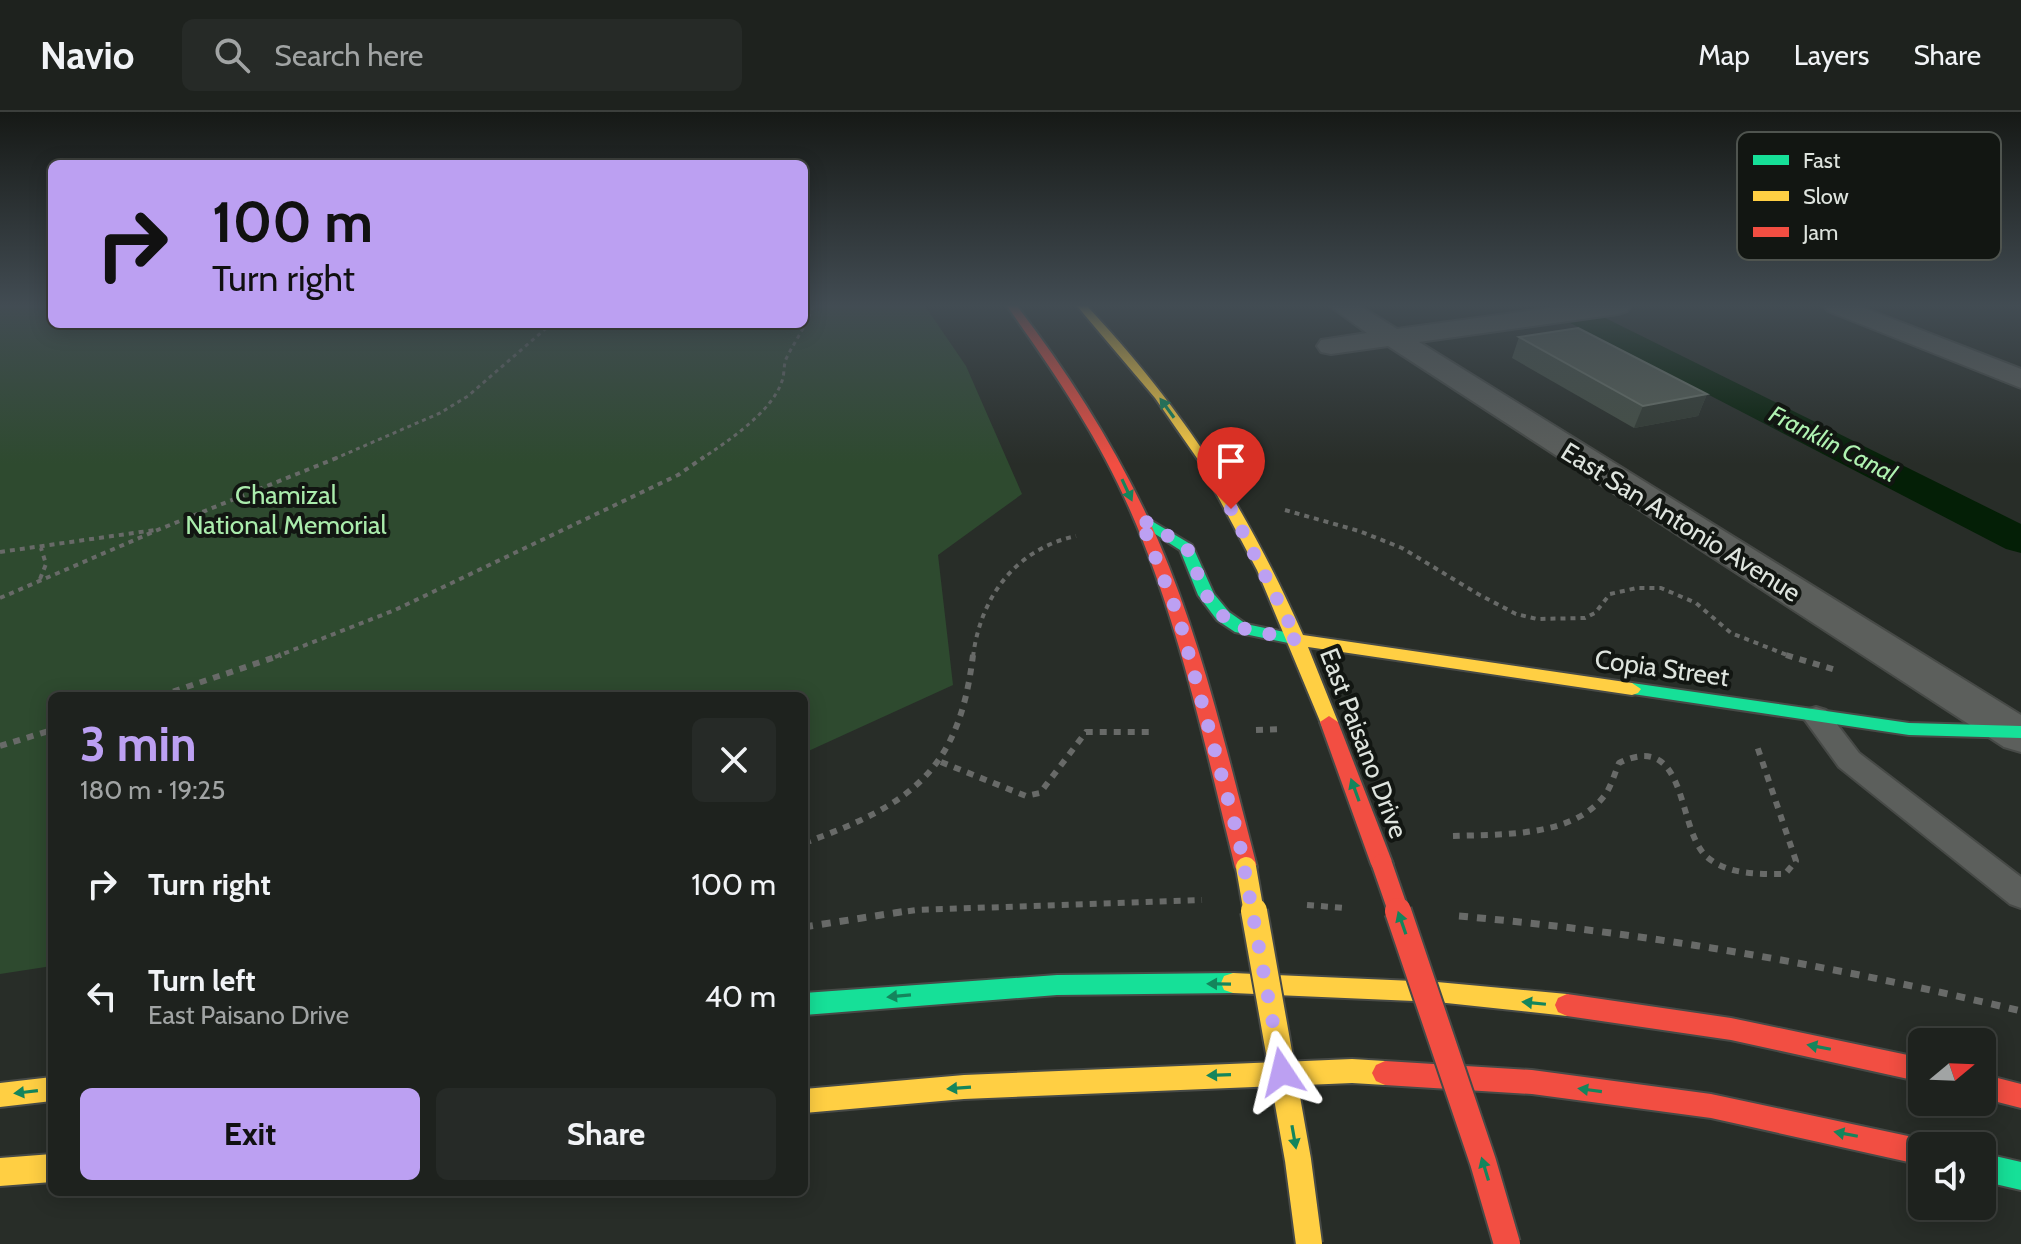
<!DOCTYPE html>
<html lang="en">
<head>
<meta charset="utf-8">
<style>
	:root { --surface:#1e221e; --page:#262a27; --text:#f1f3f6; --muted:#a1a4a4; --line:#3c3f3c; --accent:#bca0f2 }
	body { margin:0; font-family:Cabin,sans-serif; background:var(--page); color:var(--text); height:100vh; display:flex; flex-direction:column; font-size:30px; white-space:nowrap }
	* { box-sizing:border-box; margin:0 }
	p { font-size:26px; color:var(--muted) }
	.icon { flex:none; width:44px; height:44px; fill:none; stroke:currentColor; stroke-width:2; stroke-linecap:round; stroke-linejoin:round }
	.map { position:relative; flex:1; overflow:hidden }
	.panel { position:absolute; left:48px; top:580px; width:760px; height:504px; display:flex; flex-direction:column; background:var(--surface); border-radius:12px; box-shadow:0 4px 20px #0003,0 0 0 2px var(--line) }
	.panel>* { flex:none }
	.guide { position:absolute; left:48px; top:48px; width:760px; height:168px; border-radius:12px; box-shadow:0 4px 20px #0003,0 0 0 2px var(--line); background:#bca0f2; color:#111; overflow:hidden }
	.needle { width:52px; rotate:71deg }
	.buttons { position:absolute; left:1908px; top:916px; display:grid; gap:16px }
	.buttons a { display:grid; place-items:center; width:88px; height:88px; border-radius:12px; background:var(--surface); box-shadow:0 4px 20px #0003,0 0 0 2px var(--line); font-size:40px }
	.pin { position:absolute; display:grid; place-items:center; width:68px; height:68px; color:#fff; margin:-82px -34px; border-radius:50% 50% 50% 0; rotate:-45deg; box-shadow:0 0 8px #0007 }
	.pin .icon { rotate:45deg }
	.me { position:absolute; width:88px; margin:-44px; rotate:350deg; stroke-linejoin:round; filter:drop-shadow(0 0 6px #0008) }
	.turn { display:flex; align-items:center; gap:28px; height:168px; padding:0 32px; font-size:36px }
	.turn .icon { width:104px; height:104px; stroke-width:2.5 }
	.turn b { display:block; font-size:56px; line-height:68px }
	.round { display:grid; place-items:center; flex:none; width:84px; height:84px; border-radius:12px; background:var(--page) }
	.summary { display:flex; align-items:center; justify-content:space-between; height:136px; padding:0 32px }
	h1 { font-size:48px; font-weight:800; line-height:60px; color:var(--accent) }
	.primary-button { display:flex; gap:16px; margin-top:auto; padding:16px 32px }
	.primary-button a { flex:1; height:92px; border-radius:12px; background:var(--accent); color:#111; font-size:32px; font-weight:800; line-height:92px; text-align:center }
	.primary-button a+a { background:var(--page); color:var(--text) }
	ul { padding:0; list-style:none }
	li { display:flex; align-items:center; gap:24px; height:112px; padding:0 32px }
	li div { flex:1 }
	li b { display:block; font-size:30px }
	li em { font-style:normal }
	header { display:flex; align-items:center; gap:48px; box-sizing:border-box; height:112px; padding:0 40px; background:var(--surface); border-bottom:2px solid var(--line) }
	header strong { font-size:38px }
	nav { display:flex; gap:44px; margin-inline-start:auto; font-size:28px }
	.search { width:560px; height:72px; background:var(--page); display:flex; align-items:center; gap:20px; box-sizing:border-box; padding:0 28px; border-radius:12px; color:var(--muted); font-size:30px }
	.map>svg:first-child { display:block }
</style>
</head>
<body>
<header>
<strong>Navio</strong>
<div class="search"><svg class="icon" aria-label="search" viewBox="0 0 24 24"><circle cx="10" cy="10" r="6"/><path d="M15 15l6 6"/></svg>Search here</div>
<nav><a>Map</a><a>Layers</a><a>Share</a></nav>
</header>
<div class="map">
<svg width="2021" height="1132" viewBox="0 0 2021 1132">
	<rect width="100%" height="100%" fill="#282d28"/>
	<polygon fill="#2e4a2f" points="0,194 52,194 52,212 804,212 804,194 925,194 966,254 1022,382 938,443 953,573 804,641 804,584 52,584 52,854 0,862"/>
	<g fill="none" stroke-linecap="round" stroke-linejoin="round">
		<polygon fill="#041f06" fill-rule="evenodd" points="1544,194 1581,194 2021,412 2021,441 2006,437 1549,200"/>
		<defs>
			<polygon id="lane" points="1816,595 1826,598 1859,641 2021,765 2021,796 2010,792 1839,655 1802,604 1806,598"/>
			<g id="street">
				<polygon points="1330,194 1360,194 1397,217 1565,194 1631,194 1627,199 1618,202 1419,230 2021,603 2021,640 2004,635 1388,234 1331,242 1321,240 1317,234 1321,228 1367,221"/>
				<polygon points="1824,194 1859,194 2021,257 2021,276 1828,199"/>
			</g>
			<g id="fast">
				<polygon points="1140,402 1192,433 1214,482 1229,500 1246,512 1304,524 1307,528 1304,532 1298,533 1235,520 1217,508 1198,483 1180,438 1135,409 1135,403"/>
				<polygon points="1632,571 1909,611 2021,614 2021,626 1909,623 1626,581 1623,577"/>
				<polygon points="1233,861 1242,864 1245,871 1242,878 1233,881 1057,883 804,903 804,881 1057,863"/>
				<polygon points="1982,1041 2021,1050 2021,1078 1982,1069"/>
			</g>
			<g id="slow">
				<path d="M1077 194H1087C1184 298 1245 393 1303 523L1632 571 1641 577 1638 581 1632 583 1308 535 1338 610 1336 614H1322L1257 458 1199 349 1155 286Z"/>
				<polygon points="1233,861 1437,870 1567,882 1576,886 1579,893 1576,900 1567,904 1437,890 1233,881 1224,878 1221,871 1224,864"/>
				<polygon points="1352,947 1385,949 1394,953 1398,961 1394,969 1385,973 1352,971 964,987 804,1001 804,977 964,963"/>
				<polygon points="52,965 52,989 0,995 0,971"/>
				<polygon points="52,1042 52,1070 0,1074 0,1046"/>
			</g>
			<g id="jam">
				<path d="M1007 194H1017C1073 267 1121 344 1158 428 1203 533 1228 645 1257 755L1254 761 1246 763 1238 761 1235 755C1205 634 1180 512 1130 398 1098 324 1053 259 1007 194Z"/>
				<polygon points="1329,604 1338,610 1393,752 1390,758 1382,760 1374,758 1371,752 1320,610"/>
				<polygon points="1567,882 1731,906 1922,946 1922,970 1731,928 1567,904 1558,900 1555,893 1558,886"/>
				<polygon points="1385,949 1532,958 1711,982 1922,1027 1933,1034 1922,1034 1922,1053 1711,1006 1532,982 1385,973 1376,969 1372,961 1376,953"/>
				<polygon points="1982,962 2021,972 2021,996 1982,986"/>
			</g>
		</defs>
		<use href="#lane" stroke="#474a47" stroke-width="4"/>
		<use href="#street" stroke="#474a47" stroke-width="4"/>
		<use href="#fast" stroke="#474a47" stroke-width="4"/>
		<use href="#slow" stroke="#474a47" stroke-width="4"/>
		<use href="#jam" stroke="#474a47" stroke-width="4"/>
		<g stroke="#686a68" stroke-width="3" stroke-dasharray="4 4" stroke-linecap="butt">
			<polyline points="334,347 440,301 468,284 551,212"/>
			<path d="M701 347C727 330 772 300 782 269 785 261 783 252 787 245 796 227 807 213 813 194"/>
		</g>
		<g stroke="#686a68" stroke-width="4" stroke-dasharray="5 5" stroke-linecap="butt">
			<polyline points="1285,398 1359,419 1402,436 1478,482 1516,502 1537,507 1585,506 1595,501 1610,482 1637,476 1661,476 1696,491 1731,521 1792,545"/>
			<polyline points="0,440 155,418"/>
			<polyline points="40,467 46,452 41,436"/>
			<polyline points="0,486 160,417 339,345"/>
			<polyline points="275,545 395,498 678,363 704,345"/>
			<path d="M973 545C980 486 1015 437 1076 424"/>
		</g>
		<g stroke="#686a68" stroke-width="6" stroke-dasharray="7 7" stroke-linecap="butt">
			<polyline points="1786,543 1836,558"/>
			<polyline points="160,584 281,543"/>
			<polyline points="1256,618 1282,617"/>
			<polyline points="0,634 52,618"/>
			<polyline points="941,650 1026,684 1040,681 1086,620 1151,620"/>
			<path d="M1453 724C1501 722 1577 726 1607 680 1612 671 1615 661 1619 651 1689 617 1676 718 1707 745 1728 763 1759 762 1785 762L1796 749 1757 634"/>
			<path d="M804 731C910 693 959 660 973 543"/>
			<polyline points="1307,793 1345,796"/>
			<polyline points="894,801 917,798 1202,788"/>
		</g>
		<g stroke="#686a68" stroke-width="7" stroke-dasharray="9 9" stroke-linecap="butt">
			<path d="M1459 804C1649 821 1835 854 2021 899"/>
			<polyline points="804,815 907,799"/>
		</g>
		<use href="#lane" fill="#5c5f5c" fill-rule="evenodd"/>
		<use href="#street" fill="#5c5f5c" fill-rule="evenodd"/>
		<use href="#fast" fill="#16e098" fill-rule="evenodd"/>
		<use href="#slow" fill="#ffcf43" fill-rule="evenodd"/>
		<use href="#jam" fill="#f24e42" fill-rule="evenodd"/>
		<defs>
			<polyline id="slow-bridge-far1" points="1246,755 1254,801"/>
			<polyline id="slow-bridge" points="1254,799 1298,1048 1309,1132"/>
			<polyline id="jam-bridge-far1" points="1382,752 1399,801"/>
			<polyline id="jam-bridge" points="1398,799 1483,1050 1507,1132"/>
		</defs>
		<use href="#slow-bridge-far1" stroke="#474a47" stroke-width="24" stroke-linecap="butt"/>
		<use href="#slow-bridge" stroke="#474a47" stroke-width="30" stroke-linecap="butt"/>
		<use href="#jam-bridge-far1" stroke="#474a47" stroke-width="24" stroke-linecap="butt"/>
		<use href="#jam-bridge" stroke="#474a47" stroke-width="30" stroke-linecap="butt"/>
		<use href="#slow-bridge-far1" stroke="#ffcf43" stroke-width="20"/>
		<use href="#slow-bridge" stroke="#ffcf43" stroke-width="26"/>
		<use href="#jam-bridge-far1" stroke="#f24e42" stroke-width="20"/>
		<use href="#jam-bridge" stroke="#f24e42" stroke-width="26"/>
	</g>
	<polygon fill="#465046" points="1519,225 1707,282 1698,304 1634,316 1512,246"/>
	<polygon fill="#333b33" points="1707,282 1698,304 1634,316 1643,294"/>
	<polygon fill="#576057" stroke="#6c756c" stroke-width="2" points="1578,216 1707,282 1643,294 1519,225"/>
	<defs><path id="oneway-solid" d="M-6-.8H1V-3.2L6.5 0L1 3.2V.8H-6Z" transform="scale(2)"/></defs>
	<g fill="#14855c">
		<use href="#oneway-solid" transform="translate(1167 296) rotate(-126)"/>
		<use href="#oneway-solid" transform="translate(1127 378) rotate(65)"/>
		<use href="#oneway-solid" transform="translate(1355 678) rotate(-110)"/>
		<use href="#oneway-solid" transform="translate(1402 811) rotate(-109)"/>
		<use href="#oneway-solid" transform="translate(1219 872) rotate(-179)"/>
		<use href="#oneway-solid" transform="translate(899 884) rotate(175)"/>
		<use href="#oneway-solid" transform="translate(1534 891) rotate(-174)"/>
		<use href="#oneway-solid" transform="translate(1819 935) rotate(-169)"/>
		<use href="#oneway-solid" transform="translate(1219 963) rotate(178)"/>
		<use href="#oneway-solid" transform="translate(959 976) rotate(176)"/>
		<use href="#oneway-solid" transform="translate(1590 978) rotate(-172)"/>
		<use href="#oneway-solid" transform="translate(26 980) rotate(173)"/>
		<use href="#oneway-solid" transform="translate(1846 1022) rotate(-169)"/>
		<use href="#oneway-solid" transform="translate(1294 1025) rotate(80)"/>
		<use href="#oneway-solid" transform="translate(1485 1057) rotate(-107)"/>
	</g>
	<linearGradient id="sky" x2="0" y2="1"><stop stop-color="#161916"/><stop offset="0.55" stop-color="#424c53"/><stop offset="1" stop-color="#424c53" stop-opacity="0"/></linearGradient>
	<rect width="2021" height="352" fill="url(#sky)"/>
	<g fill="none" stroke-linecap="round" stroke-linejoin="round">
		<polyline stroke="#bca0f2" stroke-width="14" stroke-dasharray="0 25.2" points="1231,397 1298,528 1241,516 1223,504 1206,483 1187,436 1140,406 1179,506 1239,728 1282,960"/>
	</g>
	<g text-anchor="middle" stroke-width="8" stroke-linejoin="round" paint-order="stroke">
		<g font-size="24" font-style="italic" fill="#aff2b1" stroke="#121612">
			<text transform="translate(1833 332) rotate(27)" y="8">Franklin Canal</text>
		</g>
		<g font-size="26" fill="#aaecac" stroke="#121612">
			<text x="286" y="392">Chamizal<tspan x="286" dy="30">National Memorial</tspan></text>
		</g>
		<g font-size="26" fill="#dee4de" stroke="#121612">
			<text transform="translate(1681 410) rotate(32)" y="9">East San Antonio Avenue</text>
			<text transform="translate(1662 556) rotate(8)" y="9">Copia Street</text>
			<text transform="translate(1364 631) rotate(69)" y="9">East Paisano Drive</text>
		</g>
	</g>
	<rect x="1737" y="20" width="264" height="128" rx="12" fill="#121612" stroke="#4f544f" stroke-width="2"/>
	<rect x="1753" y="43" width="36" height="10" fill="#16e098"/>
	<rect x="1753" y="79" width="36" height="10" fill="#ffcf43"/>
	<rect x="1753" y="115" width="36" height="10" fill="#f24e42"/>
	<g font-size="22" fill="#dee4de">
		<text x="1803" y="56">Fast</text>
		<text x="1803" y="92">Slow</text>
		<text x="1803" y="128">Jam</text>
	</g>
</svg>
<div class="buttons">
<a><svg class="needle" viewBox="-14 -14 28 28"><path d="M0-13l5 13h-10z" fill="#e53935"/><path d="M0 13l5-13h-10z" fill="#a1a4a4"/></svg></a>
<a><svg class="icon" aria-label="sound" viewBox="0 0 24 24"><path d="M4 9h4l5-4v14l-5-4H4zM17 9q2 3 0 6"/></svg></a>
</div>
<div class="pin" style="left:1231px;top:397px;background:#d93025"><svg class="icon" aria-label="arrive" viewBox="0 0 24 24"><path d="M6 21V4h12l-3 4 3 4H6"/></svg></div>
<svg class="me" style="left:1282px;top:960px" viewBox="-20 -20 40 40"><path d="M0-17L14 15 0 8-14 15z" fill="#bca0f2" stroke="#fff" stroke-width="4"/></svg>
<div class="guide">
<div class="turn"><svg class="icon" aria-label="right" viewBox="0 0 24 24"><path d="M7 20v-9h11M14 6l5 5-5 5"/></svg><div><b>100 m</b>Turn right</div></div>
</div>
<section class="panel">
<div class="summary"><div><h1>3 min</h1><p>180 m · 19:25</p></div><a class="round"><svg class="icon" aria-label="close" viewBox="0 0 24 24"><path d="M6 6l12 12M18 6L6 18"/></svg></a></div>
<ul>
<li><svg class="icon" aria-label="right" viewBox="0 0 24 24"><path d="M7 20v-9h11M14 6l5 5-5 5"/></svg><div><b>Turn right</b></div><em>100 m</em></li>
<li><svg class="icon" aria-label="left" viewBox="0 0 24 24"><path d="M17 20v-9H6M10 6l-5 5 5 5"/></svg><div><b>Turn left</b><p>East Paisano Drive</p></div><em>40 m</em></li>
</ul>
<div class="primary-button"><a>Exit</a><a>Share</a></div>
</section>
</div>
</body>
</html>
